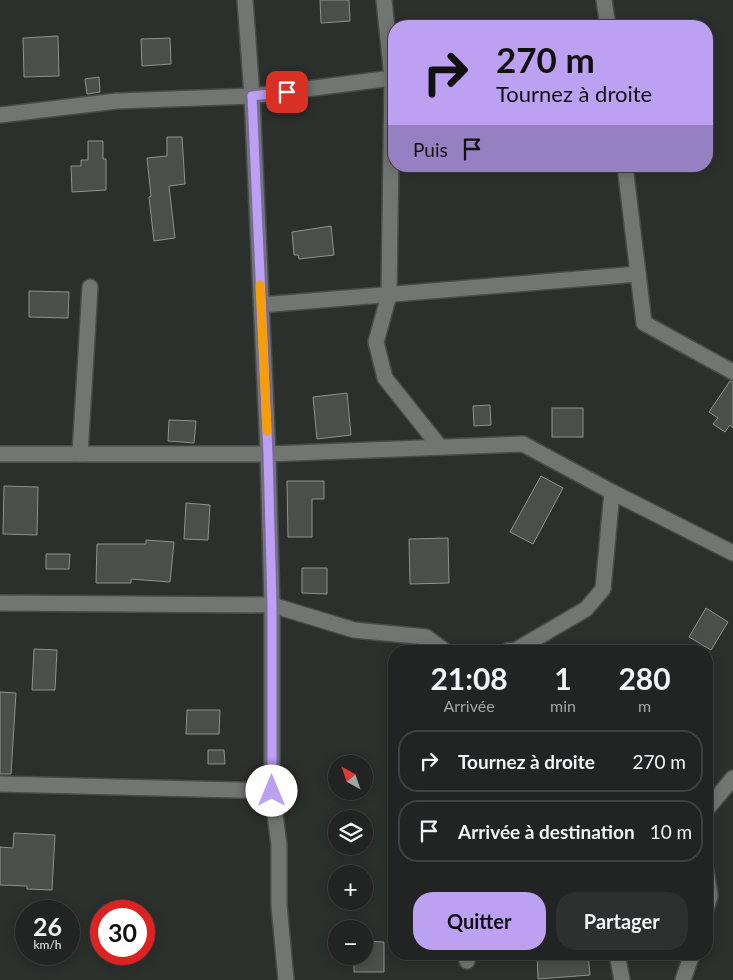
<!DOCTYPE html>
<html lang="fr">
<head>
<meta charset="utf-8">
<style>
	:root { --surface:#212422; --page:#2d302f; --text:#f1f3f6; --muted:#a2a4a5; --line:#3e4140; --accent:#bca0f2 }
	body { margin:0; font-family:Lato,sans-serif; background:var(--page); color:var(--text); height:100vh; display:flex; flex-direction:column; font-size:19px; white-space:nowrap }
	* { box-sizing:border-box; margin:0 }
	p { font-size:16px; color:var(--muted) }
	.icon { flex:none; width:28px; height:28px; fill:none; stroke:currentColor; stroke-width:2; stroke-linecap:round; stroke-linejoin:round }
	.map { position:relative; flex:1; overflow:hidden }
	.panel { position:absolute; left:388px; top:645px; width:325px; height:315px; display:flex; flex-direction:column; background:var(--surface); border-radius:20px; box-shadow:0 2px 12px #0003,0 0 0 1px var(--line) }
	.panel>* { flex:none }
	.banner { position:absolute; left:388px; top:20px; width:325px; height:152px; border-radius:20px; box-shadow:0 2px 12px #0003,0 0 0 1px var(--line); background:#bca0f2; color:#111; overflow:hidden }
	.needle { width:32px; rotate:320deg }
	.controls { position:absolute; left:328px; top:755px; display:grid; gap:10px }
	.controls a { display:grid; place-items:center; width:45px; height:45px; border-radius:50%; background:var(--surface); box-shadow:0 2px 12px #0003,0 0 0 1px var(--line); font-size:25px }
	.speed { position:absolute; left:15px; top:900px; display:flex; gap:10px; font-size:25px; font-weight:700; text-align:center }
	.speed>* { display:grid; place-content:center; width:65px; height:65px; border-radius:50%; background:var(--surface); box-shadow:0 2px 12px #0003,0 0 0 1px var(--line); line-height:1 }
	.speed small { font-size:12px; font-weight:400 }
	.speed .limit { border:8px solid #d22; background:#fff; color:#111 }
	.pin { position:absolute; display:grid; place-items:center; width:42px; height:42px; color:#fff; margin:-21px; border-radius:10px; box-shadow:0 2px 8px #0006 }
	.me { position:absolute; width:55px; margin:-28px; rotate:0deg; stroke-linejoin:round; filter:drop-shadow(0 0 4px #0008) }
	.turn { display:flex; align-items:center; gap:18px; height:105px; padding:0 25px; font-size:22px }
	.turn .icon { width:65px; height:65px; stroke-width:2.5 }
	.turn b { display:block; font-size:35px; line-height:42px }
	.then { display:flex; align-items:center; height:48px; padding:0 25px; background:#0003; gap:10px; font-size:19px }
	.eta { display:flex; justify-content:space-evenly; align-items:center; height:85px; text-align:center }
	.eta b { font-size:30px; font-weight:700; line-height:35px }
	.primary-button { display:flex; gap:10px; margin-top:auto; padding:10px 25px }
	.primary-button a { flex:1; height:58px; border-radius:20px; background:var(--accent); color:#111; font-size:20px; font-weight:700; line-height:58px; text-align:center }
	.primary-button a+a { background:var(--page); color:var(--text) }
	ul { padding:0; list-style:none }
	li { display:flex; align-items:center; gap:15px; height:62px; margin:0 10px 8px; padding:0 15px; border:2px solid var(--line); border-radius:20px }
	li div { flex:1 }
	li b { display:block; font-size:19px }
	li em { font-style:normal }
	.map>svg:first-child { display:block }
</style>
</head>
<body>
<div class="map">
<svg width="733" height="980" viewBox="0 0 733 980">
	<rect width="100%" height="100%" fill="#2c302d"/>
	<g fill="#4a4f4c" stroke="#8d928f">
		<polygon points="320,0 349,0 350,21 321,23"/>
		<polygon points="58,36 59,76 24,77 23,38"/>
		<polygon points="170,38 171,64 142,66 141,39"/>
		<polygon points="99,77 100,92 87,94 85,79"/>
		<polygon points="167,137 182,137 185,184 169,186 175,238 154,241 149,197 151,196 147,158 167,156"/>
		<polygon points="88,141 103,141 103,159 106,159 106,190 72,192 71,166 81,166 81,160 88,160"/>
		<polygon points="331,226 334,255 299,259 298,255 294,255 292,232"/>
		<polygon points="29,291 69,292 68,318 29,317"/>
		<polygon points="730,381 733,381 733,428 730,425 725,432 713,424 718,418 709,412"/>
		<polygon points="347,393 351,435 317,439 313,397"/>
		<polygon points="490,405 491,425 474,426 473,406"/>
		<rect x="552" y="408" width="31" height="29"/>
		<polygon points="169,420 196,421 194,443 168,441"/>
		<polygon points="541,476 563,488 533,544 510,532"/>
		<polygon points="287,481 324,481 324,499 312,499 312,537 288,537"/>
		<polygon points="4,486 38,487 37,535 3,534"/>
		<polygon points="186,503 210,505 208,540 184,539"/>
		<polygon points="448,538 449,583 410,584 409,539"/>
		<polygon points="146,540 174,542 170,582 131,579 131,583 96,583 97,544 146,544"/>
		<polygon points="46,554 70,554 69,569 46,569"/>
		<polygon points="302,568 327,568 327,594 302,593"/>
		<polygon points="706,608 728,622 711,650 689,637"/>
		<polygon points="34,649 57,650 55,690 32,690"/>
		<polygon points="0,692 16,693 11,774 0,774"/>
		<polygon points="187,710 220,710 219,734 186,734"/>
		<polygon points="208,750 224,750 225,764 208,764"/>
		<polygon points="14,833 55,835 52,890 27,889 27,886 0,885 0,847 13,848"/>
		<polygon points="364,941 384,942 384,972 354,972 354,956 364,956"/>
		<polygon points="537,954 588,954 590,975 538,979"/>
	</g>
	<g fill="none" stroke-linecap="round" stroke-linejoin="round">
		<defs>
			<g id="street">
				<polyline points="245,0 252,96 268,454 272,605 272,791 279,845 279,905 286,980"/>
				<polyline points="384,0 392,78 389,295 376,342 385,378 440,447"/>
				<polyline points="604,0 608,26"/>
				<polyline points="0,115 117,101 252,96 392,78"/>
				<polyline points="625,166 644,323 733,372"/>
				<polyline points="261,305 638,274"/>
				<polyline points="0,454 268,454 523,444 612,492 733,553"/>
				<polyline points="80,454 90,287"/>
				<polyline points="0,603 272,605 354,630 426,637 445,651"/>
				<polyline points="507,651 516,650 586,609 603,589 612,492"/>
				<polyline points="0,784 272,791"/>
				<polyline points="706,810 733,778"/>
				<polyline points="706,870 710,896 706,909"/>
				<polyline points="466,954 467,961"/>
				<polyline points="617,954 622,980"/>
				<polyline points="683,980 692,954"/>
			</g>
		</defs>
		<use href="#street" stroke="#484c49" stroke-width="18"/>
		<use href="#street" stroke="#727673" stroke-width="15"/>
	</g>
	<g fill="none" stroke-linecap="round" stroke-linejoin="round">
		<defs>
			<polyline id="route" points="272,791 272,605 268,454 252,96 287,92"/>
		</defs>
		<use href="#route" stroke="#7a689d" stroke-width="12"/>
		<use href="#route" stroke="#bca0f2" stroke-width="9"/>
		<polyline stroke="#f59e0b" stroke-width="9" points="260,285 267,431"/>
	</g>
</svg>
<div class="controls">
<a><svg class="needle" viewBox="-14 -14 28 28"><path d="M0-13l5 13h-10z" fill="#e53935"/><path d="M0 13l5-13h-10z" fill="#a2a4a5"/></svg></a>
<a><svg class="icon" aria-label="layers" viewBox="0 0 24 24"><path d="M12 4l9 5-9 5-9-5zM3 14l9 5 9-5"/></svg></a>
<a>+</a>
<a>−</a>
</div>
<div class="speed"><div>26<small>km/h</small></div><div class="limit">30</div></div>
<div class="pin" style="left:287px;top:92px;background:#d93025"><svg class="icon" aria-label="arrive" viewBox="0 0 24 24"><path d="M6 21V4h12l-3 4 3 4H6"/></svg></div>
<svg class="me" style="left:272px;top:791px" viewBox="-20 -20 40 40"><circle r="19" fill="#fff"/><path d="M0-13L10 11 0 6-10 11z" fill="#bca0f2"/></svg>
<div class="banner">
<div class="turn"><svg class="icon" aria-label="right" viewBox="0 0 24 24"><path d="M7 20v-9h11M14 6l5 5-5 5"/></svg><div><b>270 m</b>Tournez à droite</div></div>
<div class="then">Puis<svg class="icon" aria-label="arrive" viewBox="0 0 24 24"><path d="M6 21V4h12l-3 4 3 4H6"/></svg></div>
</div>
<section class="panel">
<div class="eta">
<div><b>21:08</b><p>Arrivée</p></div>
<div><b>1</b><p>min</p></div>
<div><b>280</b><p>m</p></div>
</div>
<ul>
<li><svg class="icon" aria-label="right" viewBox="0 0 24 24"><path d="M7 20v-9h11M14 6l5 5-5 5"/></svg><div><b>Tournez à droite</b></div><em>270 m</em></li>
<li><svg class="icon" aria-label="arrive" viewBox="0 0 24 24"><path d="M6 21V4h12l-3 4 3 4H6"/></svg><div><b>Arrivée à destination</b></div><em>10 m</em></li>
</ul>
<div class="primary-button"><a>Quitter</a><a>Partager</a></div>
</section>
</div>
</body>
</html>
